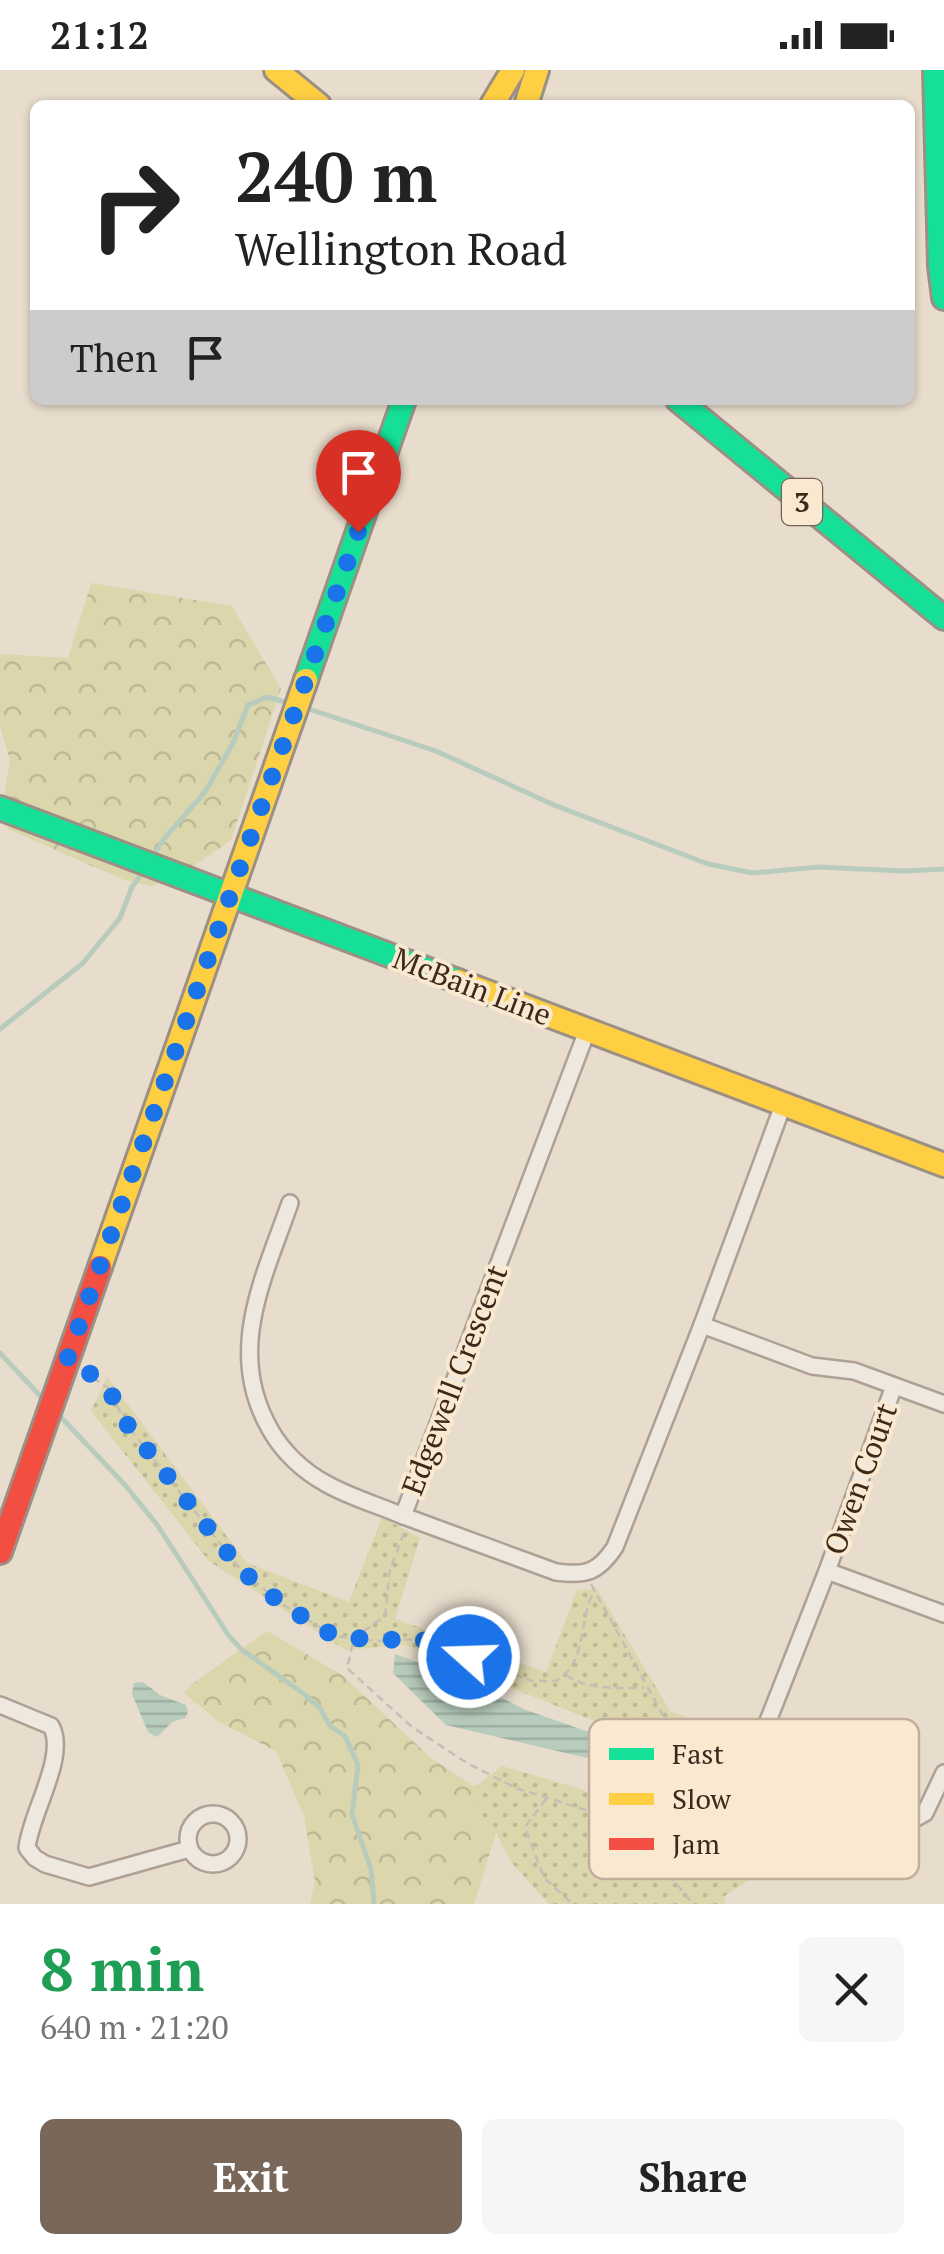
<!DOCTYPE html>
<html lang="en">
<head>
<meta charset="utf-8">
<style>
	:root { --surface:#fff; --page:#f6f6f6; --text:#222; --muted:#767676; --accent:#79675a }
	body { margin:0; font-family:"PT Serif",serif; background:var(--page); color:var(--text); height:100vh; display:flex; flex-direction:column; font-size:38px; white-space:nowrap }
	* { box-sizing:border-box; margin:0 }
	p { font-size:32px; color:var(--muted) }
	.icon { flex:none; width:55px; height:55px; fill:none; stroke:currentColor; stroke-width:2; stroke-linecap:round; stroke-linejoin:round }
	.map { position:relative; height:1834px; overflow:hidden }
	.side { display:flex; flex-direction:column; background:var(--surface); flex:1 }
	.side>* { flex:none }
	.guide { position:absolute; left:30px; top:30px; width:885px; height:305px; border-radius:15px; box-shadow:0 2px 8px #0004; background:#fff; color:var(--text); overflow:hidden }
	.pin { position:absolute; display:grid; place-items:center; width:85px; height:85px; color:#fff; margin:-102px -42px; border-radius:50% 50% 50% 0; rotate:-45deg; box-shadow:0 0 10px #0007 }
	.pin .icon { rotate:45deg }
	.me { position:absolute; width:110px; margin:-55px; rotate:290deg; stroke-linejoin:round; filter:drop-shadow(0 0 8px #0008) }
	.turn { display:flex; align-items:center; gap:35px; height:210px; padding:0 40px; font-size:45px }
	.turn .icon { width:130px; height:130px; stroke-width:2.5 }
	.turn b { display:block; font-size:70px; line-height:85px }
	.then { display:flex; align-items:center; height:95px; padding:0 40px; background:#0003; gap:20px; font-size:38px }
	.round { display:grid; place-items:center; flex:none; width:105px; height:105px; border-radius:15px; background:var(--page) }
	.overview { display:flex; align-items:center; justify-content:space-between; height:170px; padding:0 40px }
	h1 { font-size:60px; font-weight:700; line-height:75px; color:#1e9e55 }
	.cta { display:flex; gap:20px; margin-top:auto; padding:20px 40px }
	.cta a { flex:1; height:115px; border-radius:15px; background:var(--accent); color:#fff; font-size:40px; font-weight:700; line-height:115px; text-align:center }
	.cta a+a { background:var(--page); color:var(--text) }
	.status { display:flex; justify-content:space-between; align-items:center; height:70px; padding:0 50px; background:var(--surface); direction:ltr }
	.status svg { height:28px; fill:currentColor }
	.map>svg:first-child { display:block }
</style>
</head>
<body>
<div class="status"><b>21:12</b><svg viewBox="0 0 49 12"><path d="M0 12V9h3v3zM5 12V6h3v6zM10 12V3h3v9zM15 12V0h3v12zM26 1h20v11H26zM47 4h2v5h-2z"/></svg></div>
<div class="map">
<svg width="944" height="1834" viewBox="0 0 944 1834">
	<defs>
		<pattern id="forest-crowns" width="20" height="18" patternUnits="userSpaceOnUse" patternTransform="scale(2.5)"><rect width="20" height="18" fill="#dcd6ad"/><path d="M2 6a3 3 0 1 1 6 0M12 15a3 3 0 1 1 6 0" fill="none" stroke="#beb894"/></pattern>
		<pattern id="park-dots" width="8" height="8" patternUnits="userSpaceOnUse" patternTransform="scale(2.5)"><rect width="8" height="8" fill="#dcd6ad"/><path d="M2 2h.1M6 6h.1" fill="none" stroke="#beb894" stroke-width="1.8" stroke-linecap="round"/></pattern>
		<pattern id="water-rules" width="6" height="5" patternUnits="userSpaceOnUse" patternTransform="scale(2.5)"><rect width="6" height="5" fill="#b8ccbd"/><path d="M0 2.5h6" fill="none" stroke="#9fafa2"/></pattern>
	</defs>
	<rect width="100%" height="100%" fill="#e8dccc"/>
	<g fill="url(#forest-crowns)">
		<polygon points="91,513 232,536 281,619 231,770 175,809 151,816 124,810 8,759 2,738 10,691 0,656 0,584 68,588"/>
		<polygon points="267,1561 342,1605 431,1688 475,1717 478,1747 496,1763 474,1834 310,1834 315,1812 304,1746 276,1681 219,1652 184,1623 193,1613"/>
	</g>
	<polygon fill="url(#park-dots)" points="107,1307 247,1493 349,1532 382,1447 420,1468 395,1549 546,1602 577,1520 597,1519 670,1641 750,1673 750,1704 688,1774 760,1803 723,1827 726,1834 549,1834 511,1792 496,1763 478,1747 475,1717 502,1696 581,1719 662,1762 652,1694 639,1669 405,1575 345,1580 209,1491 91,1341"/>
	<g fill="url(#water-rules)">
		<polygon points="395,1584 464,1609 526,1640 606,1668 616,1687 587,1688 446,1655 393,1603"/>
		<polygon points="143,1612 160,1625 186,1635 188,1642 185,1648 172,1652 157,1667 148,1662 132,1624 134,1613"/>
	</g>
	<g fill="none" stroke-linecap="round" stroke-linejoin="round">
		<g stroke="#b8ccbd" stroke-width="5">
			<polyline points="303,637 436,681 554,735 708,794 753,803 818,797 904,801 944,799"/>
			<polyline points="152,788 163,770 205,722 233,673 248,635 267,627 292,634"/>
			<polyline points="0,959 83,893 120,848 132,817 143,802"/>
			<polyline points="0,1283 47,1333"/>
			<polyline points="58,1344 125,1415 158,1456 229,1566 242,1580 304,1624 320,1638 330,1656 345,1666 358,1695 352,1745 371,1799 374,1834"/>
		</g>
		<defs>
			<g id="street">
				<path d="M587 961 403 1446 409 1448 556 1502C585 1506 598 1503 615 1477L702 1255 783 1035"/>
				<path d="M290 1133C263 1210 225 1283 271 1361 283 1382 303 1401 325 1413 349 1427 378 1435 403 1446"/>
				<polyline points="702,1255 812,1296 854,1301 944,1334"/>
				<polyline points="894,1316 827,1501 768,1651 764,1681 770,1701 784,1715 890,1754 909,1752 925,1743 944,1703"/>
				<polyline points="827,1501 944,1544"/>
				<path d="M0 1635 51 1656C68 1686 30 1744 27 1778L35 1788 45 1794 89 1807 189 1779"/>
				<circle cx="213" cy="1769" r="25"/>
			</g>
			<g id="fast">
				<polyline points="935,0 940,196 944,228"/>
				<polyline points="678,330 944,548"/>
				<polyline points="306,610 404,330"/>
				<polyline points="0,738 458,911"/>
			</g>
			<g id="slow">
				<polyline points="276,0 319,35"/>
				<polyline points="492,35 513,0"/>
				<polyline points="526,35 537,0"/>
				<polyline points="458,911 944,1095"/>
				<polyline points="100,1197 306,610"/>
			</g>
			<polyline id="jam" points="0,1482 100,1197"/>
		</defs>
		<use href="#street" stroke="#ada196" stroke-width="20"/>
		<use href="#fast" stroke="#9c9085" stroke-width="28"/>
		<use href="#slow" stroke="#9c9085" stroke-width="28"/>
		<use href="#jam" stroke="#9c9085" stroke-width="28"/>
		<g stroke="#c7beb5" stroke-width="2.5" stroke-dasharray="8 5" stroke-linecap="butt">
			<path d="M82 1300 108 1318 127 1355 241 1500 282 1534 334 1566 378 1571 421 1569 532 1611H556C588 1592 578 1551 594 1521"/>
			<polyline points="404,1463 390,1499 385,1546 354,1568 347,1598 412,1657 467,1693 516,1718 605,1746 651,1773 667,1802 693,1834"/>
			<polyline points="591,1514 665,1649 716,1672 748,1678"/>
			<path d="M566 1605C586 1620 620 1618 644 1618"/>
			<polyline points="721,1673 731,1704"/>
			<polyline points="546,1729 525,1757 544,1808 573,1834"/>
			<polyline points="654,1772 688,1748 731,1705 751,1699"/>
		</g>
		<use href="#street" stroke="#eee8df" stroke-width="15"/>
		<use href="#fast" stroke="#16e098" stroke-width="22"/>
		<use href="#slow" stroke="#ffcf43" stroke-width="22"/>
		<use href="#jam" stroke="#f24e42" stroke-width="22"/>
	</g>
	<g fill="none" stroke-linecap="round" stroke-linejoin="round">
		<polyline stroke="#1a73e8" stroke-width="18" stroke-dasharray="0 32.4" points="358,462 66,1293 93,1305 108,1318 127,1354 241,1500 282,1534 334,1566 378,1570 420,1569 469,1587"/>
	</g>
	<g text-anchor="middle" stroke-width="8" stroke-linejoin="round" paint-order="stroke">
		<rect fill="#f9e9d1" stroke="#756252" stroke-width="2.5" x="782" y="409" width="40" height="46" rx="8"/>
		<g font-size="28" font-weight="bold" fill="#3d281c">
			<text x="802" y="442">3</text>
		</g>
		<g font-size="30" fill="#3d281c" stroke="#f9e9d1">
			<text transform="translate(472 917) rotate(21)" y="10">McBain Line</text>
			<text transform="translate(455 1310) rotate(-69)" y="10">Edgewell Crescent</text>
			<text transform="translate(861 1409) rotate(-70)" y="10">Owen Court</text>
		</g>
	</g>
	<rect x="589" y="1649" width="330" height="160" rx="15" fill="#f9e9d1" stroke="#c1af9b" stroke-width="2.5"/>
	<rect x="609" y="1678" width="45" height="12" fill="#16e098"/>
	<rect x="609" y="1723" width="45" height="12" fill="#ffcf43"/>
	<rect x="609" y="1768" width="45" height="12" fill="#f24e42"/>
	<g font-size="28" fill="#3d281c">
		<text x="672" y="1694">Fast</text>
		<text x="672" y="1739">Slow</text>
		<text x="672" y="1784">Jam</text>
	</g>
</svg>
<div class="pin" style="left:358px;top:462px;background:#d93025"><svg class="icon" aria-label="arrive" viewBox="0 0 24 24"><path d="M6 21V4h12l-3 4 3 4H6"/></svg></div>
<svg class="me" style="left:469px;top:1587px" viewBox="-20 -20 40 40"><circle r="17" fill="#1a73e8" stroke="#fff" stroke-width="3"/><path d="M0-11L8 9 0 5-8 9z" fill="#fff"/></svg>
<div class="guide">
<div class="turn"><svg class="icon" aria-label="right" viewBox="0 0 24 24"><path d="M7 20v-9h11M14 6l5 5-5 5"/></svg><div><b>240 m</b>Wellington Road</div></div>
<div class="then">Then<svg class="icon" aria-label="arrive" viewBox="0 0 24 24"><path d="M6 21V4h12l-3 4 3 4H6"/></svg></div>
</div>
</div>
<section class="side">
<div class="overview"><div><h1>8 min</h1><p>640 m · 21:20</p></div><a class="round"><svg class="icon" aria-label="close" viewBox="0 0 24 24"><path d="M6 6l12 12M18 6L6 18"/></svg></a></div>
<div class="cta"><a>Exit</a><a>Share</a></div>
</section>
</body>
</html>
